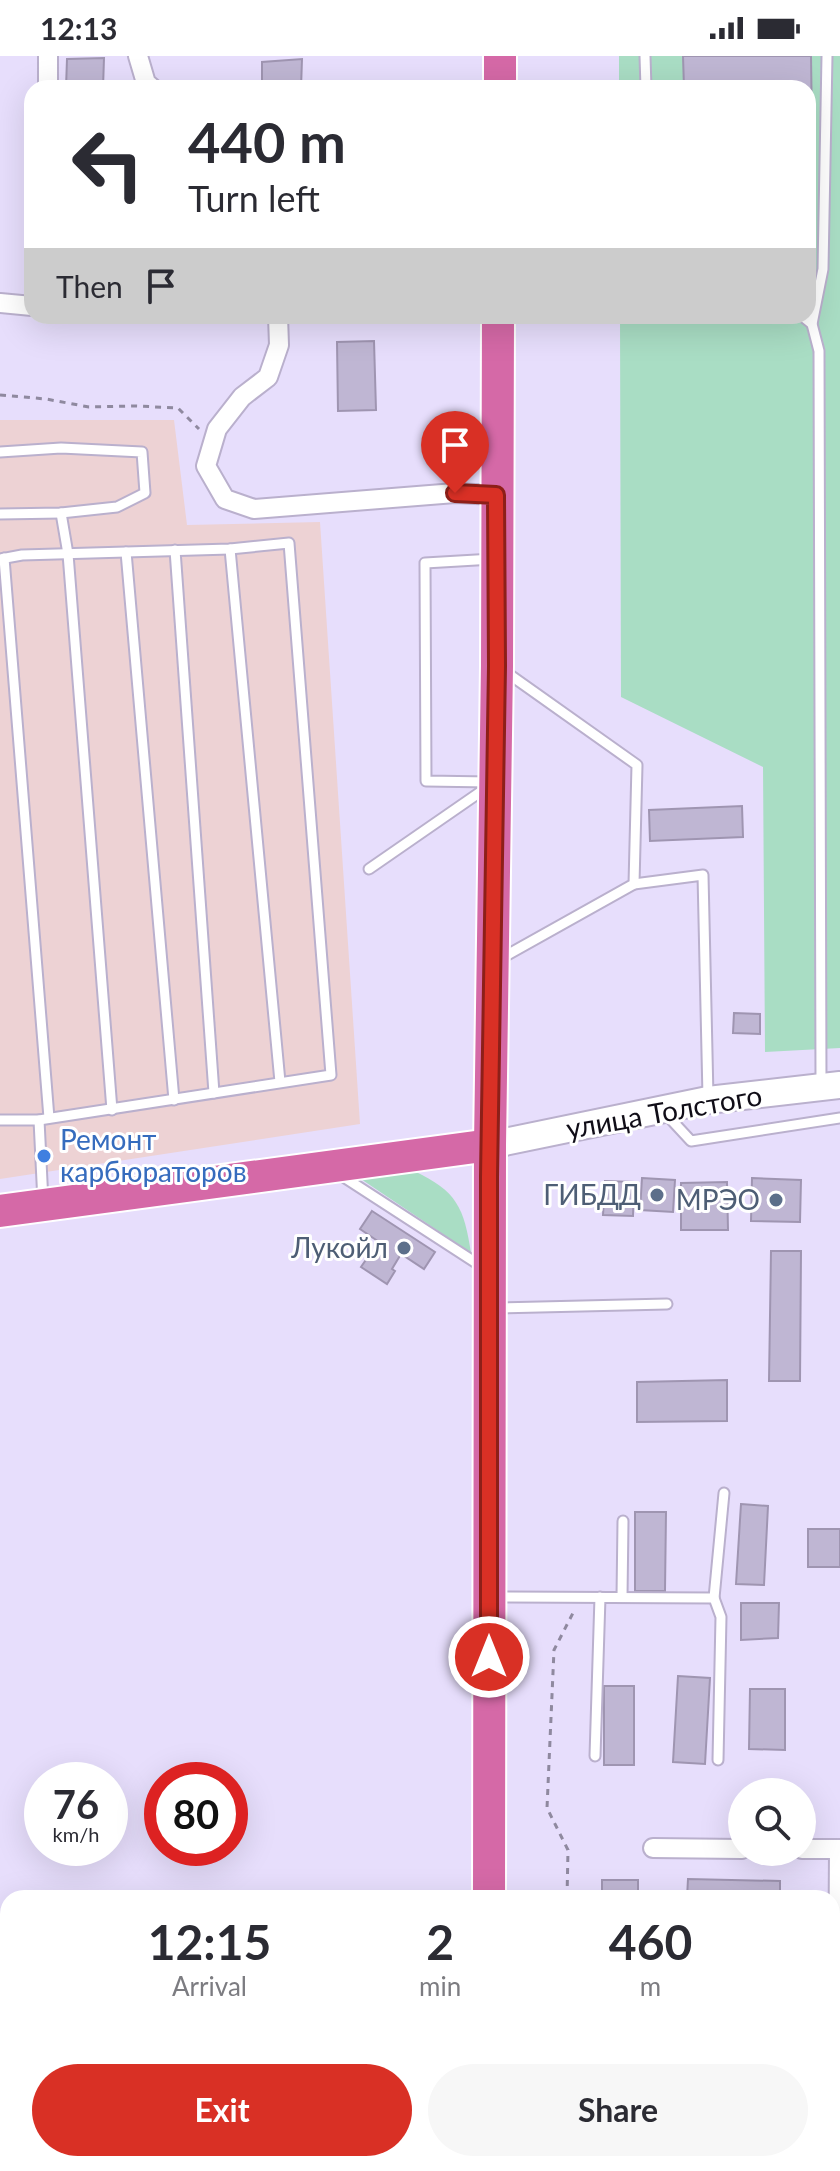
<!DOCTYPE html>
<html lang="en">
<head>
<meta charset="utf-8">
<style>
	:root { --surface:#fff; --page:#f7f7f7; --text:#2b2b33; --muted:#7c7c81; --accent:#d93025 }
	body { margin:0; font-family:Lato,sans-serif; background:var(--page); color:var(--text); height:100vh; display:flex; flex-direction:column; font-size:30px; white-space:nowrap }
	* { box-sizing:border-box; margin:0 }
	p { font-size:26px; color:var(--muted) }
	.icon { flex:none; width:44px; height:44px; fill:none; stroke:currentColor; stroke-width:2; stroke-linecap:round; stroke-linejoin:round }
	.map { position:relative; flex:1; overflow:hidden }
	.panel { position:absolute; left:0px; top:1834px; width:840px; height:282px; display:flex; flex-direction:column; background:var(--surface); border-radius:24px 24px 0 0; box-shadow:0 8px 32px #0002 }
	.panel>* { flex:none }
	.banner { position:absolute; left:24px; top:24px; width:792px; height:244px; border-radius:24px; box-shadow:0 8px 32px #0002; background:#fff; color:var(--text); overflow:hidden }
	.fabs { position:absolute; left:728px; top:1722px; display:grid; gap:16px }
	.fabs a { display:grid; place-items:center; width:88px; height:88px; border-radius:50%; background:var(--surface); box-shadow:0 8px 32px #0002; font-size:40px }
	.speed { position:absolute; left:24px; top:1706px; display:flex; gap:16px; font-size:40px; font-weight:700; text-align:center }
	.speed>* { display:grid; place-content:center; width:104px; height:104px; border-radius:50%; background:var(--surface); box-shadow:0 8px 32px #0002; line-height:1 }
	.speed small { font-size:20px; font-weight:400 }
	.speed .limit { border:12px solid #d22; background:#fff; color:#111 }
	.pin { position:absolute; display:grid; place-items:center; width:68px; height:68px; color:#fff; margin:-82px -34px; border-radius:50% 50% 50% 0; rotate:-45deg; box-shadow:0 0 8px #0007 }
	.pin .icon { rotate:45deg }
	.me { position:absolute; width:88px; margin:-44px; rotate:0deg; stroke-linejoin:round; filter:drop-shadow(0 0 6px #0008) }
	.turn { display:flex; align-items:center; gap:28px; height:168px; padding:0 32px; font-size:36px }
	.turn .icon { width:104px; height:104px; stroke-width:2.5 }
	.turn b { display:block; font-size:56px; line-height:68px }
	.then { display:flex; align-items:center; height:76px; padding:0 32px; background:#0003; gap:16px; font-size:30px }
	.eta { display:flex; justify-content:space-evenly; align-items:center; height:136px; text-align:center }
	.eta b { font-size:48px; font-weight:700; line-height:56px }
	.button { display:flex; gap:16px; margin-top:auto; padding:16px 32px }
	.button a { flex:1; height:92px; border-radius:48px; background:var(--accent); color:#fff; font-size:32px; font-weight:700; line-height:92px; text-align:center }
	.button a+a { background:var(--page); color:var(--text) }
	.status { display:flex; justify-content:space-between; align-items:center; height:56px; padding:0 40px; background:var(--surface); direction:ltr }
	.status svg { height:22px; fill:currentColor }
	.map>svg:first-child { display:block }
</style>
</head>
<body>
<div class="status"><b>12:13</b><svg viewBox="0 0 49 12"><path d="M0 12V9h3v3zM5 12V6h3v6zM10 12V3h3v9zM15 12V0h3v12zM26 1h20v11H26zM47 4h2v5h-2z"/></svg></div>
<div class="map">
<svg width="840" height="2115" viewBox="0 0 840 2115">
	<rect width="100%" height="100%" fill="#e7defc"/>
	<polygon fill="#edd2d4" points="0,364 174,364 187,469 320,466 360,1068 0,1123"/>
	<g fill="#a9ddc4">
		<polygon points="619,0 840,0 840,992 765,996 763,711 621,641 620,260 808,260 808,32 619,32"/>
		<path d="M414 1115C457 1135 464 1152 471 1197L352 1117Z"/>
	</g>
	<g fill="#bfb6d3" stroke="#9f95b1" stroke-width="2">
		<polygon points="683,0 811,0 814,212 808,212 808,32 684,32"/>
		<polygon points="104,2 103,32 66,32 67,3"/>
		<polygon points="302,3 301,32 262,32 262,6"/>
		<polygon points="329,28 376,29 376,32 329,32"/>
		<polygon points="374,285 376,354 338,355 337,286"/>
		<polygon points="742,750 743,781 650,785 649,754"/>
		<polygon points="734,957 760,958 760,978 733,977"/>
		<polygon points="642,1122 675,1124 673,1156 640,1154"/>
		<polygon points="752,1122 801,1124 800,1166 751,1165"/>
		<polygon points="605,1125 634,1126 633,1160 603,1159"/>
		<polygon points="727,1126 728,1174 681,1174 681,1127"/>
		<polygon points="372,1155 435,1196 424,1213 401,1198 392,1213 395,1215 387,1228 361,1211 370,1198 374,1201 382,1188 360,1173"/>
		<polygon points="771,1195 801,1195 800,1325 769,1325"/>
		<polygon points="727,1324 727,1365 637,1366 637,1326"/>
		<polygon points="741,1448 768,1450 764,1529 736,1528"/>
		<polygon points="635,1456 666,1456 665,1535 635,1535"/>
		<rect x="808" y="1473" width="32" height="38"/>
		<polygon points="741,1547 779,1547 778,1582 741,1584"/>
		<polygon points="678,1620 710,1622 705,1708 673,1706"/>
		<rect x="604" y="1630" width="30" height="79"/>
		<polygon points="750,1633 785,1633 785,1694 749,1693"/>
		<polygon points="688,1823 780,1825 780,1842 687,1842"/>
		<rect x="602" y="1824" width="36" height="18"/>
		<rect x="602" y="2108" width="38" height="7"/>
		<rect x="718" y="2108" width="29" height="7"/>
	</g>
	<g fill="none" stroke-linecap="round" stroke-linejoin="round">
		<defs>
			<g id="lane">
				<polyline points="645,0 646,32"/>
				<polyline points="802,260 812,268"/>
				<polyline points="0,396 61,392 142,396 145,437 117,451 61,457 0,458"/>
				<polyline points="61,457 68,498 112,1054"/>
				<polyline points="230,493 280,1026"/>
				<polyline points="175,494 214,1037"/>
				<polyline points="126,496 174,1044"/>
				<polyline points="4,502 49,1062"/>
				<polyline points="0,503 22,499 230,493 289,487 331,1019 39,1064 0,1064"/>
				<polyline points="490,726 426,725 425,507 493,503"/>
				<polyline points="369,813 489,730"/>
				<polyline points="634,828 703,819 708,1041"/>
				<polyline points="500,903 634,828 637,709 503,614"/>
				<polyline points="821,1028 819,295 812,268 823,213 827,0"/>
				<polyline points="665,1057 691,1085 840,1062"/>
				<polyline points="39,1064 43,1146"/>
				<polyline points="339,1118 484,1212"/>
				<polyline points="497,1252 667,1248"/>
				<polyline points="496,1541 714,1542 724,1437"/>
				<polyline points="622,1541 623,1465"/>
				<polyline points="714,1542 721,1561 718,1704"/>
				<polyline points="595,1700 600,1541"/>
			</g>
			<g id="street">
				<polyline points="48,0 48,32"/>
				<polyline points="138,0 146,27 152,32"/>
				<polyline points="0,247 32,250"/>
				<polyline points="278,260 279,289 268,321 242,341 217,373 206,410 225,443 254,453 455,437 496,439"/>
				<polyline points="653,1792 742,1793"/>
				<polyline points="802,1793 840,1793"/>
				<polyline points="837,2115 839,1793"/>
			</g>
			<polyline id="secondary" points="490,1089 708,1044 840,1029"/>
			<g id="highway">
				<polyline points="500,32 500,0"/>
				<polyline points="0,1155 490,1089"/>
				<polyline points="489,1842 490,1089 497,610 498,260"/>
				<polyline points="489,2115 489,2108"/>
			</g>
		</defs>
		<use href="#lane" stroke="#bab0cd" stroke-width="13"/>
		<use href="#street" stroke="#bab0cd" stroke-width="22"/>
		<use href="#secondary" stroke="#bab0cd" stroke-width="30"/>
		<use href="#highway" stroke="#fff" stroke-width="36"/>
		<g stroke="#8f899f" stroke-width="3" stroke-dasharray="6 6" stroke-linecap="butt">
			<polyline points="0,339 46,343 89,351 136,350 178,352 199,373"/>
			<polyline points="567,1842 568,1794 547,1752 554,1594 574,1555"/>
			<polyline points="565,2115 566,2108"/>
		</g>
		<use href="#lane" stroke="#fff" stroke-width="9"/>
		<use href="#street" stroke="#fff" stroke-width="18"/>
		<use href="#secondary" stroke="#fff" stroke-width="26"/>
		<use href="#highway" stroke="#d569a7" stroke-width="32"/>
	</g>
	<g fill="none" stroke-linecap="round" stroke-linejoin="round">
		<defs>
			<polyline id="route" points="455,437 496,439 497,610 489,1121 489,1601"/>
		</defs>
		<use href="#route" stroke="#8d1f18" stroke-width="20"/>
		<use href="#route" stroke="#d93025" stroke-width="14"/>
	</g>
	<circle fill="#3f7fe0" stroke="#fff" stroke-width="3" cx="44" cy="1100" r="8"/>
	<g fill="#5c6f8a" stroke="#fff" stroke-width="3">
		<circle cx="657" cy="1139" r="8"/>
		<circle cx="776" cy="1144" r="8"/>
		<circle cx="404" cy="1192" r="8"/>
	</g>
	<g text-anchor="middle" stroke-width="6" stroke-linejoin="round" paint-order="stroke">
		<g font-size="28" fill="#100d17" stroke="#fff">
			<text transform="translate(664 1056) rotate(-10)" y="10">улица Толстого</text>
		</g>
		<g font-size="28" fill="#366cbe" stroke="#fff" text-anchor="start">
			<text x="60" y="1094">Ремонт<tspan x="60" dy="32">карбюраторов</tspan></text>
		</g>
		<g font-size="28" fill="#4e5e75" stroke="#fff" text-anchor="end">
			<text x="641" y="1149">ГИБДД</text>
			<text x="760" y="1154">МРЭО</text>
			<text x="388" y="1202">Лукойл</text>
		</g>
	</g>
</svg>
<div class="fabs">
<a><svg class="icon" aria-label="search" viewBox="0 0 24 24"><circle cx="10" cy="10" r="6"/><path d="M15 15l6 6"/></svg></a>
</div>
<div class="speed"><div>76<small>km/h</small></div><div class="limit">80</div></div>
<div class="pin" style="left:455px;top:437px;background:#d93025"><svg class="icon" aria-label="arrive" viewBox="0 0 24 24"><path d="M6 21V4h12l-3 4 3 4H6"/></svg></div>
<svg class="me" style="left:489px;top:1601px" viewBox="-20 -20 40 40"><circle r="17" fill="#d93025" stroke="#fff" stroke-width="3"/><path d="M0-11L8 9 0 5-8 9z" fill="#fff"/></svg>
<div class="banner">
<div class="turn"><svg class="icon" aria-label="left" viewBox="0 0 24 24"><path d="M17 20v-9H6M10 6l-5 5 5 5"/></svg><div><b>440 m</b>Turn left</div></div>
<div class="then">Then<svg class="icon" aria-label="arrive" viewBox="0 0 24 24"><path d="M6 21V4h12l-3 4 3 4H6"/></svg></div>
</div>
<section class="panel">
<div class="eta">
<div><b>12:15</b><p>Arrival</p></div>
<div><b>2</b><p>min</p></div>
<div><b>460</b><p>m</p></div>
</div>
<div class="button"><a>Exit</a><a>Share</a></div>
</section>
</div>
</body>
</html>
